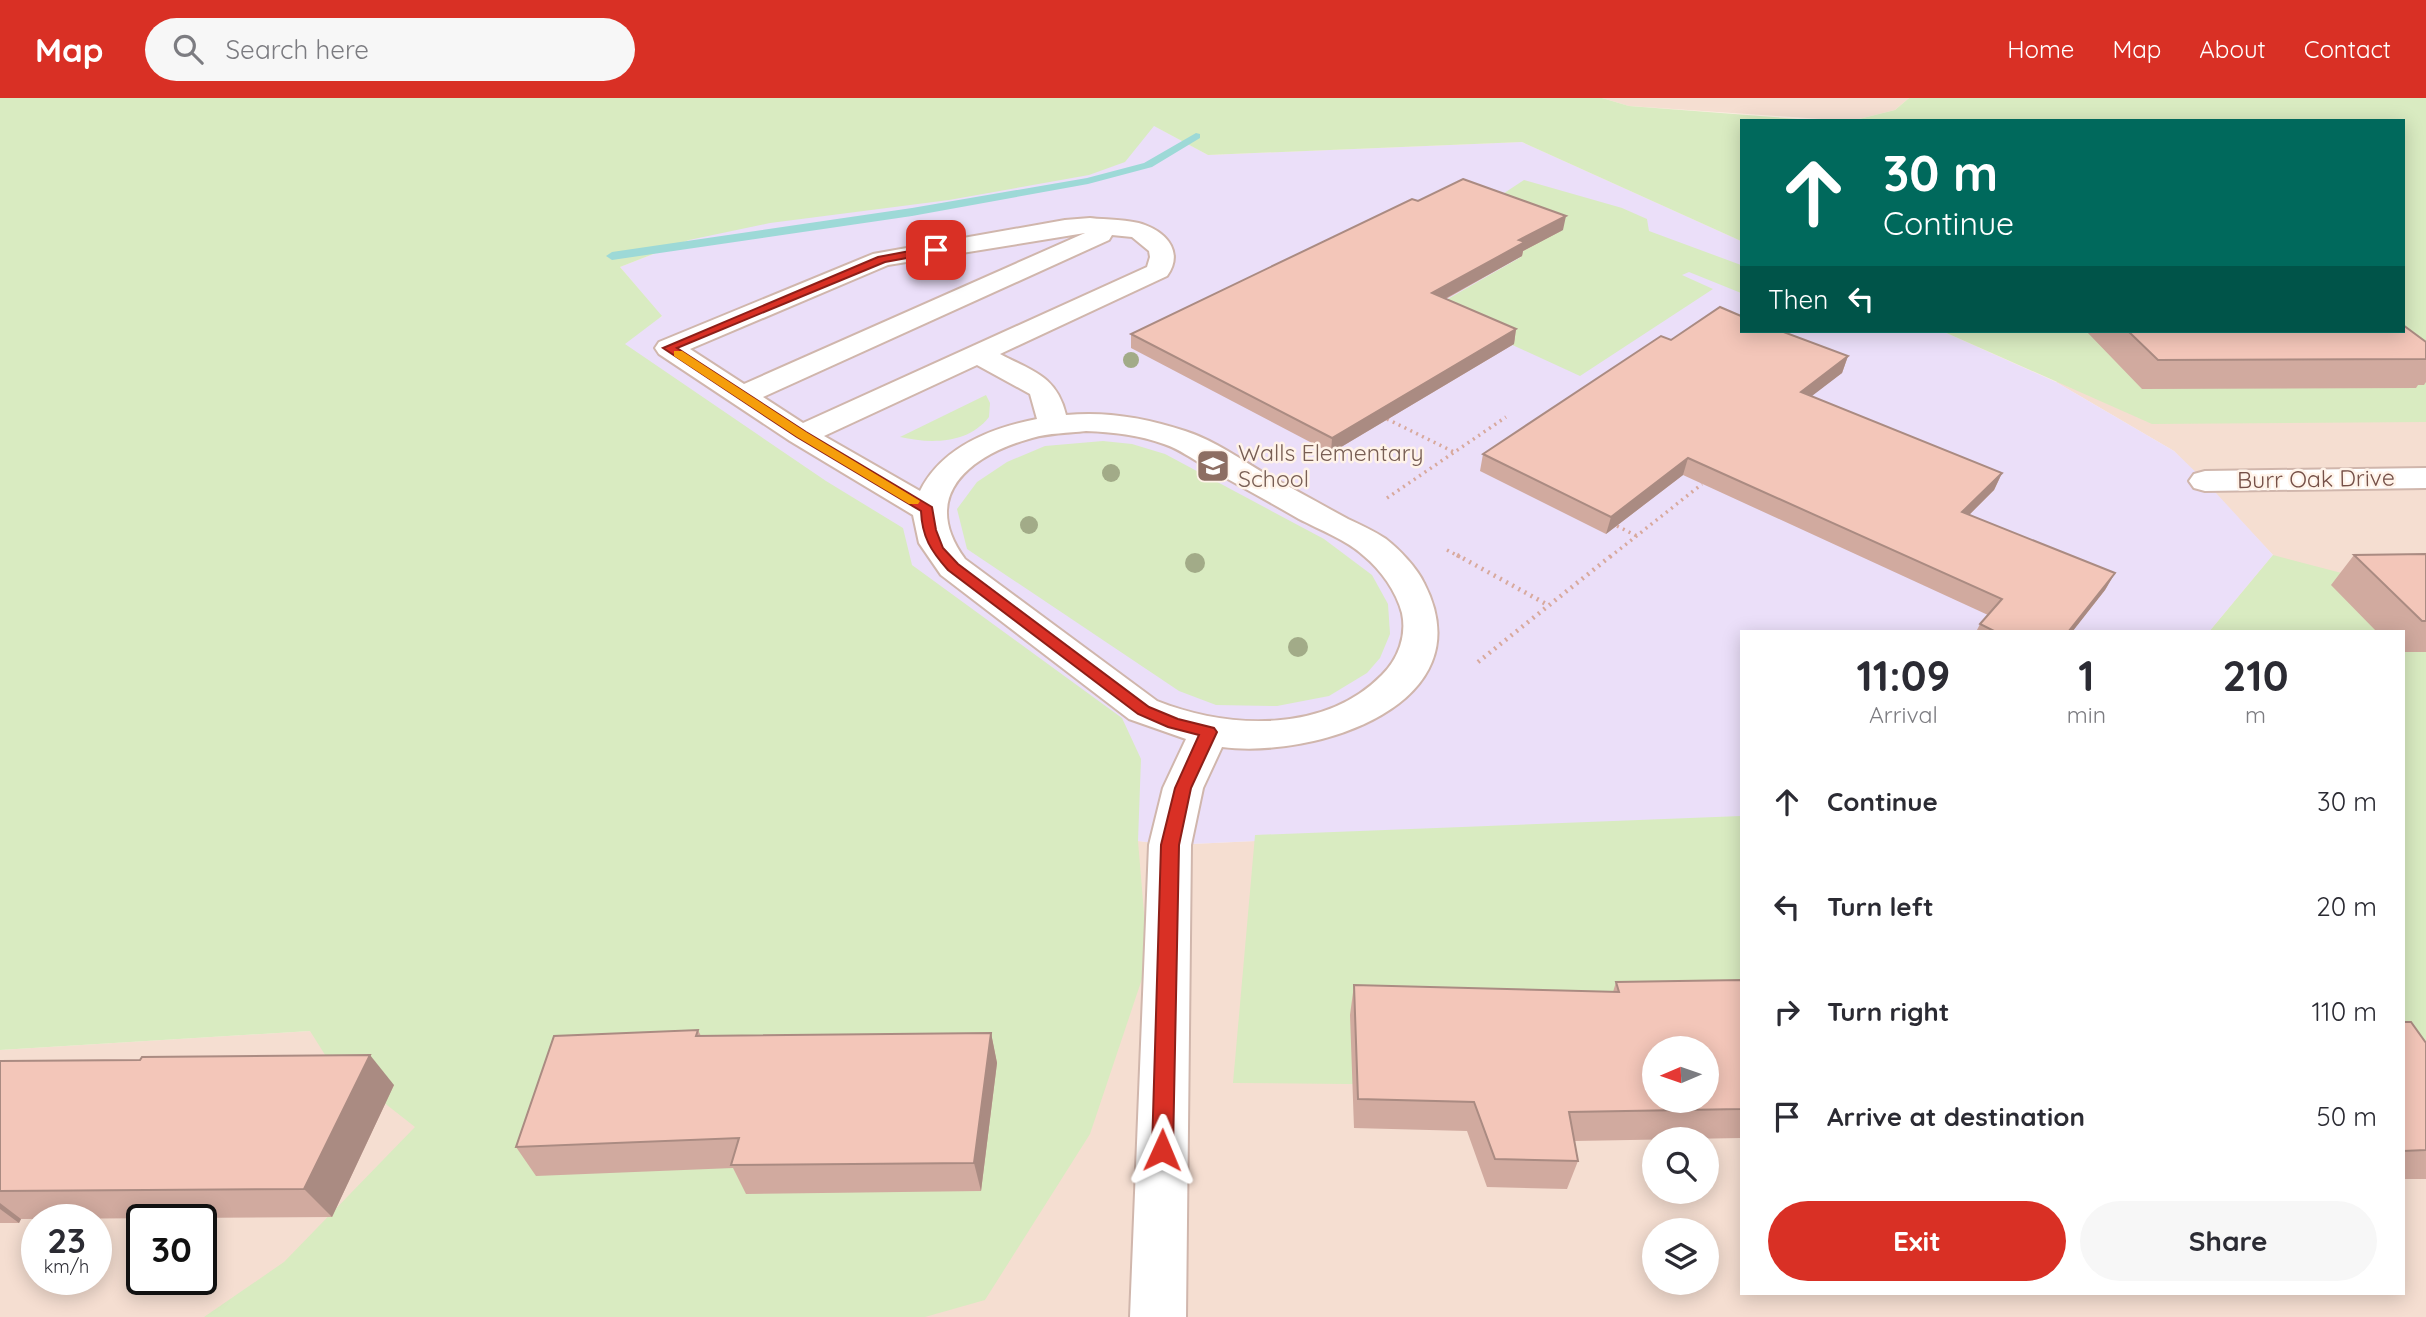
<!DOCTYPE html>
<html lang="en">
<head>
<meta charset="utf-8">
<style>
	:root { --surface:#fff; --page:#f7f7f7; --text:#2b2b33; --muted:#7c7c81; --accent:#d93025 }
	body { margin:0; font-family:Quicksand,sans-serif; background:var(--page); color:var(--text); height:100vh; display:flex; flex-direction:column; font-size:26px; white-space:nowrap }
	* { box-sizing:border-box; margin:0 }
	p { font-size:23px; color:var(--muted) }
	.icon { flex:none; width:38px; height:38px; fill:none; stroke:currentColor; stroke-width:2; stroke-linecap:round; stroke-linejoin:round }
	.map { position:relative; flex:1; overflow:hidden }
	.sheet { position:absolute; left:1740px; top:532px; width:665px; height:665px; display:flex; flex-direction:column; background:var(--surface); border-radius:0px; box-shadow:0 4px 18px #0003 }
	.sheet>* { flex:none }
	.guide { position:absolute; left:1740px; top:21px; width:665px; height:214px; border-radius:0px; box-shadow:0 4px 18px #0003; background:#00695c; color:#fff; overflow:hidden }
	.needle { width:46px; rotate:268deg }
	.controls { position:absolute; left:1642px; top:938px; display:grid; gap:14px }
	.controls a { display:grid; place-items:center; width:77px; height:77px; border-radius:50%; background:var(--surface); box-shadow:0 4px 18px #0003; font-size:35px }
	.speed { position:absolute; left:21px; top:1106px; display:flex; gap:14px; font-size:35px; font-weight:700; text-align:center }
	.speed>* { display:grid; place-content:center; width:91px; height:91px; border-radius:50%; background:var(--surface); box-shadow:0 4px 18px #0003; line-height:1 }
	.speed small { font-size:18px; font-weight:400 }
	.speed .limit { border:4px solid #111; border-radius:10px; background:#fff; color:#111 }
	.pin { position:absolute; display:grid; place-items:center; width:60px; height:60px; color:#fff; margin:-30px; border-radius:14px; box-shadow:0 4px 10px #0006 }
	.me { position:absolute; width:77px; margin:-38px; rotate:1deg; stroke-linejoin:round; filter:drop-shadow(0 0 5px #0008) }
	.turn { display:flex; align-items:center; gap:24px; height:147px; padding:0 28px; font-size:32px }
	.turn .icon { width:91px; height:91px; stroke-width:2.5 }
	.turn b { display:block; font-size:49px; line-height:60px }
	.then { display:flex; align-items:center; height:66px; padding:0 28px; background:#0003; gap:14px; font-size:26px }
	.eta { display:flex; justify-content:space-evenly; align-items:center; height:119px; text-align:center }
	.eta b { font-size:42px; font-weight:800; line-height:49px }
	.action { display:flex; gap:14px; margin-top:auto; padding:14px 28px }
	.action a { flex:1; height:80px; border-radius:42px; background:var(--accent); color:#fff; font-size:28px; font-weight:800; line-height:80px; text-align:center }
	.action a+a { background:var(--page); color:var(--text) }
	ul { padding:0; list-style:none }
	li { display:flex; align-items:center; gap:21px; height:105px; padding:0 28px }
	li div { flex:1 }
	li b { display:block; font-size:26px }
	li em { font-style:normal }
	header { display:flex; align-items:center; gap:42px; box-sizing:border-box; height:98px; padding:0 35px; background:var(--accent); color:#fff }
	header strong { font-size:33px }
	nav { display:flex; gap:38px; margin-inline-start:auto; font-size:24px }
	.search { width:490px; height:63px; background:var(--page); display:flex; align-items:center; gap:18px; box-sizing:border-box; padding:0 24px; border-radius:38px; color:var(--muted); font-size:26px }
	.map>svg:first-child { display:block }
</style>
</head>
<body>
<header>
<strong>Map</strong>
<div class="search"><svg class="icon" aria-label="search" viewBox="0 0 24 24"><circle cx="10" cy="10" r="6"/><path d="M15 15l6 6"/></svg>Search here</div>
<nav><a>Home</a><a>Map</a><a>About</a><a>Contact</a></nav>
</header>
<div class="map">
<svg width="2426" height="1219" viewBox="0 0 2426 1219">
	<rect width="100%" height="100%" fill="#fdeee3"/>
	<g fill="#f5ded1" fill-rule="evenodd">
		<polygon points="1602,0 1909,0 1895,12 1851,23 1629,8"/>
		<path d="M2426 190V1219H0V952L310 933 1138 743 1170 747 1741 720V1195H2403V534H2209L2273 457 2174 353 2056 284 2403 233ZM1654 950H1706V1003H1654ZM1654 1041H1706V1094H1654ZM37 1122H96V1181H37ZM142 1122H201V1181H142ZM1654 1132H1706V1185H1654Z"/>
	</g>
	<polygon fill="#ebdff9" points="626,0 1103,0 1208,57 1522,44 1741,143 1741,233 1942,233 2056,284 2174,353 2205,383 2273,457 2209,534 1741,534 1741,720 1170,747 1138,743 241,320 662,219 620,169 712,133"/>
	<g fill="#d9ebc1">
		<polygon points="0,0 1602,0 1629,8 1824,23 1741,23 1741,143 1522,44 1208,57 1154,28 1125,64 1089,77 949,102 770,125 689,142 620,169 662,218 625,246 826,383 903,430 912,467 1122,620 1141,661 1138,743 1148,863 1090,1036 985,1202 925,1219 204,1219 284,1164 415,1029 327,960 310,933 0,952"/>
		<polygon points="1909,0 2426,0 2426,324 2152,326 1942,233 2403,233 2403,23 1851,23 1895,12"/>
		<polygon points="1524,82 1622,110 1647,121 1649,133 1741,167 1741,195 1689,174 1682,177 1713,191 1580,278 1432,210 1521,159 1489,105"/>
		<path d="M986 297 990 305 989 319C968 346 931 346 900 339Z"/>
		<polygon points="1103,343 1132,346 1165,356 1324,441 1372,477 1388,506 1390,536 1380,560 1367,575 1329,598 1277,608 1216,607 1179,593 967,451 957,411 977,384 1007,364 1045,348"/>
		<polygon points="2273,457 2426,497 2426,996 2403,996 2403,534 2209,534"/>
		<polygon points="1741,718 1741,990 1706,950 1654,950 1654,989 1233,985 1255,737"/>
	</g>
	<g fill="none" stroke-linecap="round" stroke-linejoin="round">
		<polygon fill="#9dd9d7" fill-rule="evenodd" points="1196,35 1200,36 1200,40 1152,69 1088,86 912,118 612,162 606,158 612,154 912,110 1087,80 1144,65"/>
		<defs>
			<g id="minor">
				<path d="M1090 120C1107 122 1129 121 1145 127 1169 136 1183 156 1167 178L1000 256C1032 273 1057 278 1066 317 1107 313 1146 320 1185 333 1214 342 1243 363 1269 378 1296 392 1322 407 1348 421 1361 427 1374 433 1386 441 1399 451 1417 470 1424 485 1487 607 1314 661 1222 649L1203 690 1191 747 1186 1219H1130L1149 747 1163 690 1186 641 1129 621 941 477 919 445 913 417 790 343 659 256 655 250 659 244 873 156 1065 122ZM1085 135 744 286 690 251 888 167ZM1112 137 1132 139 1149 153 1150 159 1147 169 803 325 763 299 1109 142ZM977 267 1030 296 1037 321C991 330 942 349 920 393L824 338ZM1086 333C1113 334 1139 337 1164 346 1179 351 1193 361 1206 369 1237 386 1268 403 1299 421 1320 432 1347 442 1364 458 1381 472 1396 493 1402 515 1407 538 1398 561 1382 577 1324 636 1228 631 1157 603L965 461C918 397 971 357 1032 340 1049 335 1068 335 1086 333Z"/>
				<polygon points="2426,370 2426,390 2205,393 2194,390 2189,383 2194,376 2205,373"/>
			</g>
		</defs>
		<use href="#minor" stroke="#d0b6ac" stroke-width="4"/>
		<g stroke="#d8a99d" stroke-width="3.5" stroke-dasharray="2 4.5" stroke-linecap="butt">
			<polyline points="1387,321 1454,354"/>
			<polyline points="1387,400 1506,319"/>
			<polyline points="1617,428 1637,438"/>
			<polyline points="1447,452 1460,459"/>
			<polyline points="1610,459 1702,386"/>
		</g>
		<g stroke="#d8a99d" stroke-width="4.5" stroke-dasharray="2 5" stroke-linecap="butt">
			<polyline points="1457,457 1548,507"/>
			<polyline points="1478,564 1612,457"/>
		</g>
		<use href="#minor" fill="#fff" fill-rule="evenodd"/>
	</g>
	<g fill="#a2ab88">
		<circle cx="1131" cy="262" r="8"/>
		<circle cx="1111" cy="375" r="9"/>
		<circle cx="1029" cy="427" r="9"/>
		<circle cx="1195" cy="465" r="10"/>
		<circle cx="1298" cy="549" r="10"/>
	</g>
	<g fill="#d1aa9f">
		<polygon points="1563,132 1523,153 1522,158 1446,201 1516,231 1514,246 1331,355 1131,250 1131,236"/>
		<polygon points="2088,233 2403,233 2426,244 2426,284 2424,287 2418,287 2416,290 2142,291 2087,234"/>
		<polygon points="1671,242 1848,258 1842,275 1811,298 2002,375 1994,392 1969,417 2115,475 2105,492 2072,534 1976,534 1980,526 1988,517 1683,377 1606,436 1480,373 1483,356"/>
		<polygon points="2426,456 2426,554 2403,554 2403,534 2377,534 2331,487 2354,457"/>
		<polygon points="1741,882 1741,1040 1574,1043 1578,1063 1567,1091 1487,1089 1467,1033 1354,1030 1350,917 1354,887 1613,894 1616,884"/>
		<polygon points="2403,924 2426,945 2426,1081 2403,1081"/>
		<polygon points="698,932 701,938 991,935 997,965 981,1093 746,1096 733,1070 536,1078 516,1049"/>
		<polygon points="140,962 394,987 332,1119 21,1121 19,1125 0,1125 0,963"/>
	</g>
	<g fill="#aa8b82">
		<polygon points="1566,118 1563,132 1523,153 1522,158 1430,209 1432,195 1519,142"/>
		<polygon points="1516,231 1514,246 1331,355 1332,340"/>
		<polygon points="1848,258 1842,275 1795,311 1801,294"/>
		<polygon points="1688,360 1683,377 1606,436 1611,419"/>
		<polygon points="2002,375 1994,392 1954,432 1962,414"/>
		<polygon points="2115,475 2105,492 2072,534 2068,534"/>
		<polygon points="991,935 997,965 981,1093 974,1065"/>
		<polygon points="370,957 394,987 332,1119 304,1091"/>
		<polygon points="0,1105 21,1121 19,1125 0,1111"/>
	</g>
	<g fill="#f3c6b9" stroke="#aa8b82" stroke-width="2" fill-rule="evenodd">
		<polygon points="1463,81 1566,118 1519,142 1525,144 1432,195 1516,231 1332,340 1131,236 1412,101 1418,103"/>
		<polygon points="1720,209 1741,218 1741,233 1781,233 1848,258 1801,294 2002,375 1962,414 2115,475 2068,534 1996,534 1980,526 2002,501 1688,360 1611,419 1483,356 1661,238 1671,242"/>
		<polygon points="2403,227 2426,244 2426,261 2158,262 2128,233 2403,233"/>
		<polygon points="2426,456 2426,523 2422,523 2354,457"/>
		<path d="M1741 882V1011L1569 1014 1578 1063 1495 1061 1474 1004 1358 1001 1354 887 1619 894 1616 884ZM1654 950H1706V1003H1654Z"/>
		<polygon points="2403,924 2411,924 2426,945 2426,1052 2403,1053"/>
		<polygon points="698,932 696,938 991,935 974,1065 731,1067 739,1040 516,1049 554,938"/>
		<polygon points="370,957 304,1091 0,1093 0,963 140,962 142,959"/>
	</g>
	<path fill="#d93025" stroke="#8d1f18" stroke-width="2" d="M936 148 941 152 940 154 885 164 677 250 806 334 932 409 936 432 943 450 958 466 1149 609 1178 621 1214 630 1217 634 1191 690 1179 747 1173 1052 1170 1059 1162 1062 1155 1059 1152 1052 1161 747 1175 690 1199 637 1168 629 1138 616 948 472C931 453 922 439 921 413L797 339 663 250 878 159Z"/>
	<polygon fill="#f59e0b" points="674,253 682,253 806,334 920,403 918,406 909,406 797,339 674,258"/>
	<defs>
		<symbol id="school-square" viewBox="-11 -11 22 22"><rect x="-9" y="-9" width="18" height="18" rx="4" fill="#8d6e63" stroke="#fff3e9"/><path d="M0-5L7-2L0 1L-7-2ZM-4 1L0 2.5L4 1V4Q0 6-4 4Z" fill="#fff"/></symbol>
	</defs>
	<g fill-rule="evenodd">
		<use href="#school-square" x="1194" y="349" width="38" height="38"/>
	</g>
	<g text-anchor="middle" stroke-width="5" stroke-linejoin="round" paint-order="stroke">
		<g font-size="23" fill="#785e54" stroke="#fff3e9" text-anchor="start">
			<text x="1238" y="363">Walls Elementary<tspan x="1238" dy="26">School</tspan></text>
		</g>
		<g font-size="23" fill="#755048" stroke="#fff3e9">
			<text transform="translate(2316 381) rotate(-1)" y="8">Burr Oak Drive</text>
		</g>
	</g>
</svg>
<div class="controls">
<a><svg class="needle" viewBox="-14 -14 28 28"><path d="M0-13l5 13h-10z" fill="#e53935"/><path d="M0 13l5-13h-10z" fill="#7c7c81"/></svg></a>
<a><svg class="icon" aria-label="search" viewBox="0 0 24 24"><circle cx="10" cy="10" r="6"/><path d="M15 15l6 6"/></svg></a>
<a><svg class="icon" aria-label="layers" viewBox="0 0 24 24"><path d="M12 4l9 5-9 5-9-5zM3 14l9 5 9-5"/></svg></a>
</div>
<div class="speed"><div>23<small>km/h</small></div><div class="limit">30</div></div>
<div class="pin" style="left:936px;top:152px;background:#d93025"><svg class="icon" aria-label="arrive" viewBox="0 0 24 24"><path d="M6 21V4h12l-3 4 3 4H6"/></svg></div>
<svg class="me" style="left:1162px;top:1052px" viewBox="-20 -20 40 40"><path d="M0-17L14 15 0 8-14 15z" fill="#d93025" stroke="#fff" stroke-width="4"/></svg>
<div class="guide">
<div class="turn"><svg class="icon" aria-label="ahead" viewBox="0 0 24 24"><path d="M12 20V5M6 11l6-6 6 6"/></svg><div><b>30 m</b>Continue</div></div>
<div class="then">Then<svg class="icon" aria-label="left" viewBox="0 0 24 24"><path d="M17 20v-9H6M10 6l-5 5 5 5"/></svg></div>
</div>
<section class="sheet">
<div class="eta">
<div><b>11:09</b><p>Arrival</p></div>
<div><b>1</b><p>min</p></div>
<div><b>210</b><p>m</p></div>
</div>
<ul>
<li><svg class="icon" aria-label="ahead" viewBox="0 0 24 24"><path d="M12 20V5M6 11l6-6 6 6"/></svg><div><b>Continue</b></div><em>30 m</em></li>
<li><svg class="icon" aria-label="left" viewBox="0 0 24 24"><path d="M17 20v-9H6M10 6l-5 5 5 5"/></svg><div><b>Turn left</b></div><em>20 m</em></li>
<li><svg class="icon" aria-label="right" viewBox="0 0 24 24"><path d="M7 20v-9h11M14 6l5 5-5 5"/></svg><div><b>Turn right</b></div><em>110 m</em></li>
<li><svg class="icon" aria-label="arrive" viewBox="0 0 24 24"><path d="M6 21V4h12l-3 4 3 4H6"/></svg><div><b>Arrive at destination</b></div><em>50 m</em></li>
</ul>
<div class="action"><a>Exit</a><a>Share</a></div>
</section>
</div>
</body>
</html>
